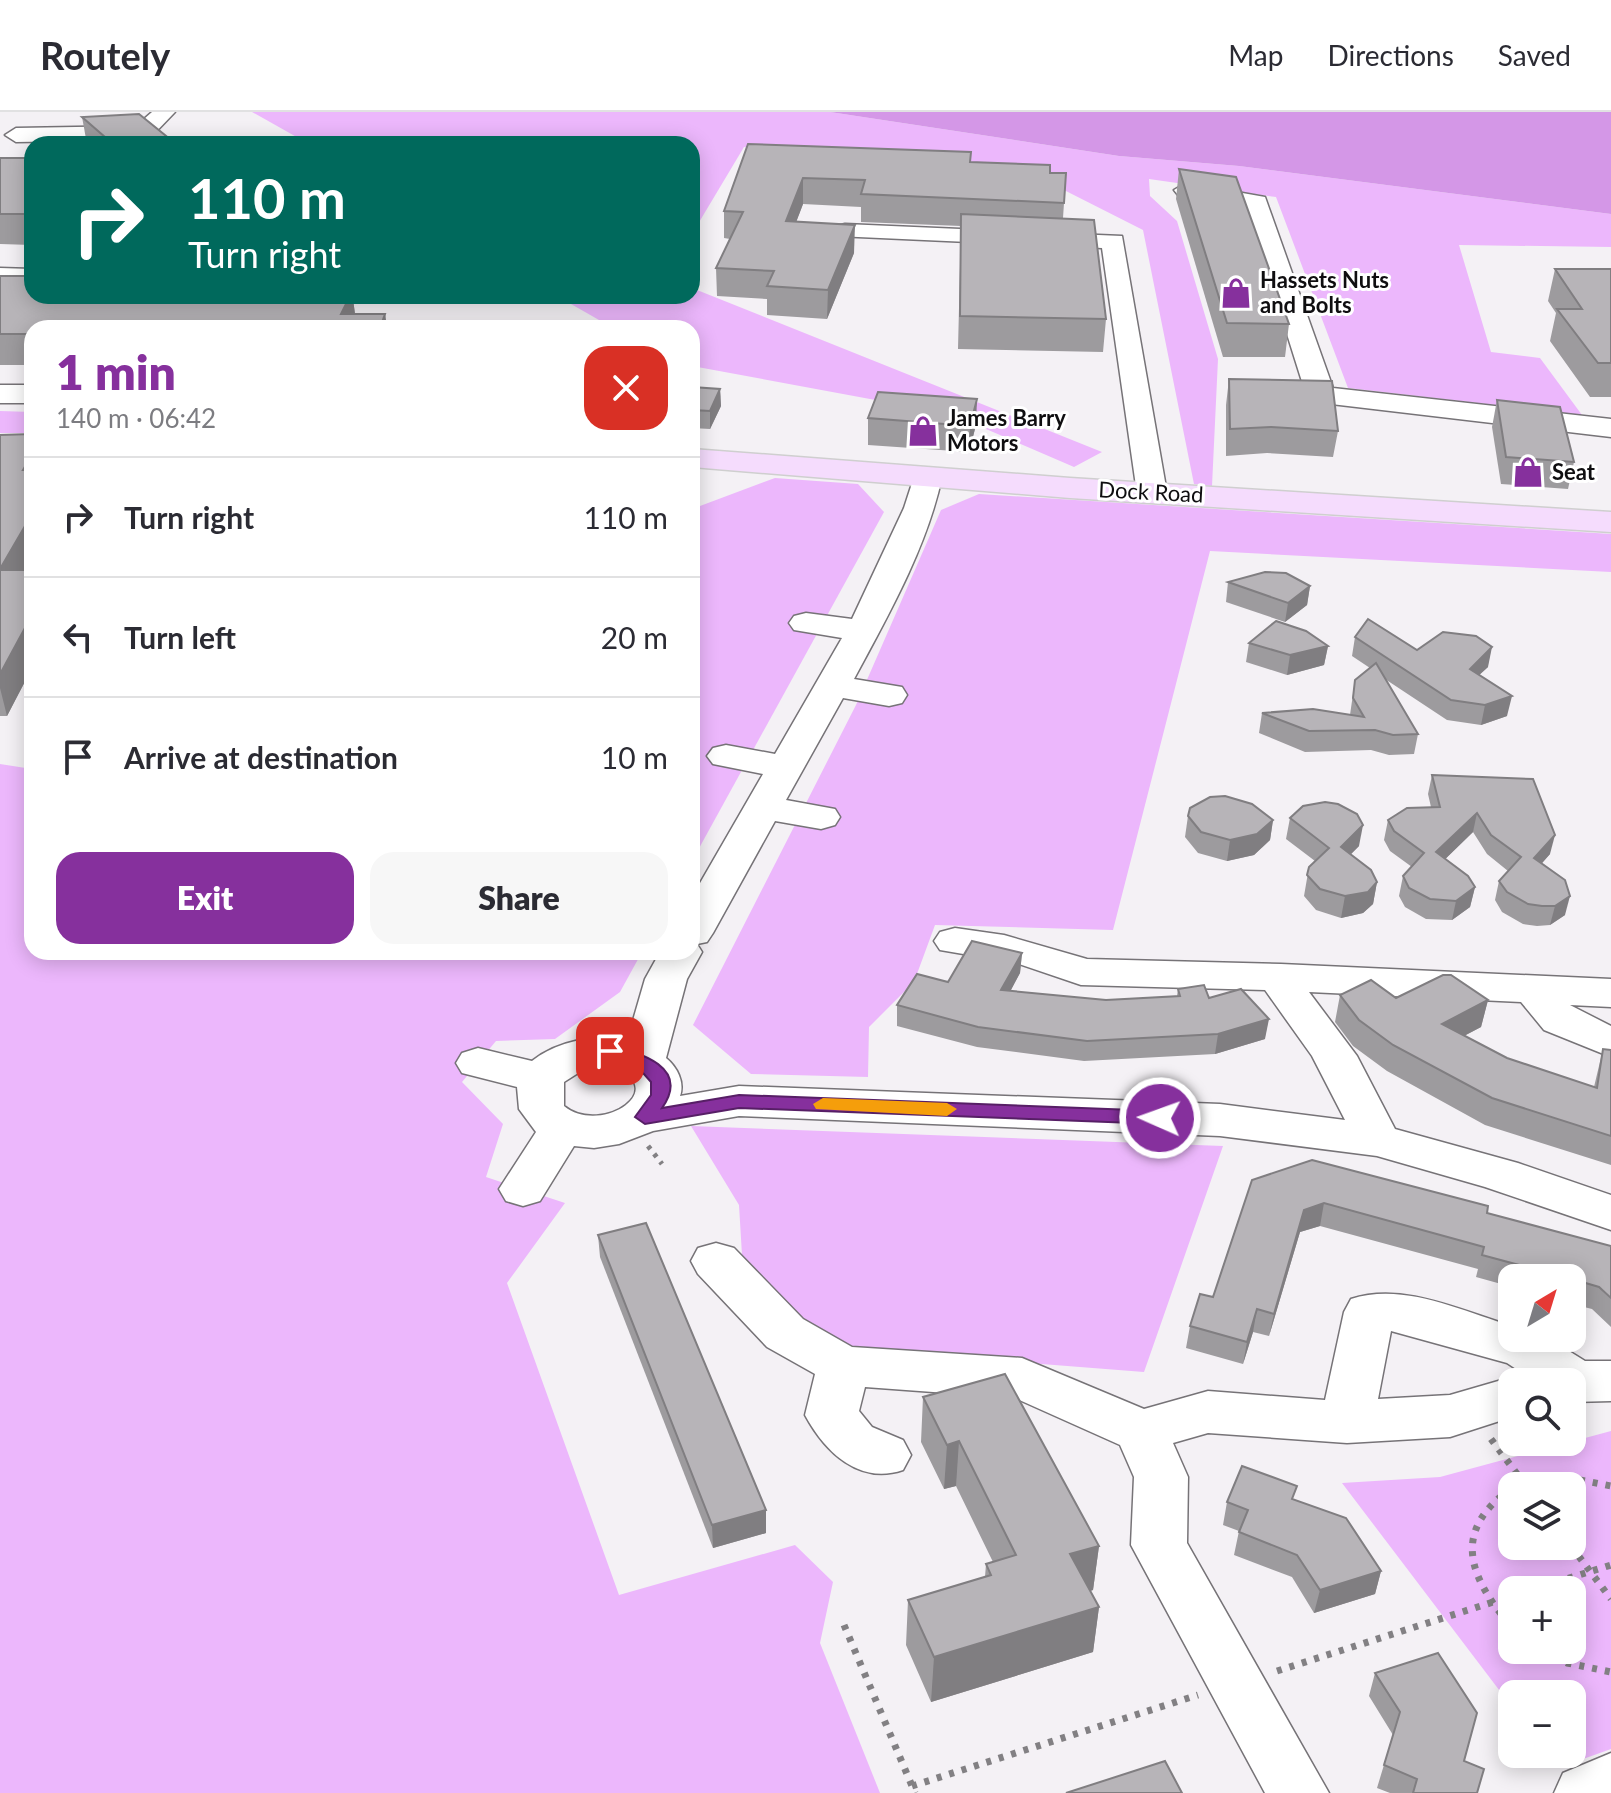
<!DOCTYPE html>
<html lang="en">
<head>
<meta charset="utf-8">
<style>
	:root { --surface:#fff; --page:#f7f7f7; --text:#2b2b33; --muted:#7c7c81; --line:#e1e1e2; --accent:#86309d }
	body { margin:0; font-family:Lato,sans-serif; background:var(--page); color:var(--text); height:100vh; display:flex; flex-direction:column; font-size:30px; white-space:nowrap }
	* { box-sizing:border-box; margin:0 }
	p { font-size:26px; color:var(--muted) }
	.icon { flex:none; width:44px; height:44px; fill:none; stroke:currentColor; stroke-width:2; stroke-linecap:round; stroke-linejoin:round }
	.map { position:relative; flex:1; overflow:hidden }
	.panel { position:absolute; left:24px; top:208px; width:676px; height:640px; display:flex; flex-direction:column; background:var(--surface); border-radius:24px; box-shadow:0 4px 20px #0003 }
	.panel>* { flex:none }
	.hud { position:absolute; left:24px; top:24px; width:676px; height:168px; border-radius:24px; box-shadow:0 4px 20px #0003; background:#00695c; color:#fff; overflow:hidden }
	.needle { width:52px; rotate:38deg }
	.tools { position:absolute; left:1498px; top:1152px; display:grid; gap:16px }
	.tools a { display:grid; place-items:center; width:88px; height:88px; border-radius:16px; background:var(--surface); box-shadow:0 4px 20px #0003; font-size:40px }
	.pin { position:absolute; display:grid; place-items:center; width:68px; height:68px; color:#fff; margin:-34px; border-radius:16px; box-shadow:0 4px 12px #0006 }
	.me { position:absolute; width:88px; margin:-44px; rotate:272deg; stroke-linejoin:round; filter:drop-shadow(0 0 6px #0008) }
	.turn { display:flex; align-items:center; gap:28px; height:168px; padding:0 32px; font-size:36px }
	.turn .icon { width:104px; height:104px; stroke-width:2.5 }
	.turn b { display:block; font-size:56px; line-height:68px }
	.round { display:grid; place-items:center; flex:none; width:84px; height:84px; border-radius:24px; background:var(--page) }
	.overview { display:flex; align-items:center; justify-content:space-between; height:136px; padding:0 32px }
	h1 { font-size:48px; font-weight:800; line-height:60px; color:var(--accent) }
	.action { display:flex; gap:16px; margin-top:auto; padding:16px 32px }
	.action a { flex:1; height:92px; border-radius:24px; background:var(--accent); color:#fff; font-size:32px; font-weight:800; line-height:92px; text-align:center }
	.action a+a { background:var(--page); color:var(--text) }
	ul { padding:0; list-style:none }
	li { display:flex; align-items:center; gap:24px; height:120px; padding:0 32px; border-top:2px solid var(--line) }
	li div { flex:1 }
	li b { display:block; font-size:30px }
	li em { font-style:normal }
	header { display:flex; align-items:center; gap:48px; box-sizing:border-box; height:112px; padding:0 40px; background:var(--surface); border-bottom:2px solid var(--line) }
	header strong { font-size:38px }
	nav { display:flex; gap:44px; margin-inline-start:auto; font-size:28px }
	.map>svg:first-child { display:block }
</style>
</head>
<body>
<header>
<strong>Routely</strong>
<nav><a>Map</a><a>Directions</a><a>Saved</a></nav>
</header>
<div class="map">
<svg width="1611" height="1681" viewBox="0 0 1611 1681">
	<rect width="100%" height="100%" fill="#f4f1f5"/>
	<g fill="#ecb7fc" fill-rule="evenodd">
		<polygon points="252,0 830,0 1119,44 1239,54 1611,102 1611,135 1459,133 1491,240 1540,246 1582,303 1348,276 1276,85 1149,67 1150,84 1177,109 1218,247 1212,374 1194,372 1143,118 1060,76 959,46 744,35 692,122 692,32 309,32"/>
		<polygon points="692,176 1102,340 1074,355 951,302 692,254 692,216 613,216 557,184 692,184"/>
		<polygon points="0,299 32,300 32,321 0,321"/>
		<polygon points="775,366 858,372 884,400 692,749 692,397"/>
		<polygon points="979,382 1611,422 1611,460 1210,439 1113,818 935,813 914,870 869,915 868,965 751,962 693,913 856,593 941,398"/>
		<polygon points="0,652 32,657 32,840 642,840 620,880 555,927 496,929 462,970 503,1012 486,1065 565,1091 507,1171 619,1483 795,1433 833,1470 820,1531 880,1681 0,1681"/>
		<polygon points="691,1014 1223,1034 1144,1260 851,1237 785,1195 742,1143 739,1093"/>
		<path d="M1611 1319V1637L1558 1656 1548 1642H1572V1582H1512V1595L1342 1371 1440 1365ZM1512 1374H1572V1434H1512ZM1512 1478H1572V1538H1512Z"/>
	</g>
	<polygon fill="#d497e7" points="830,0 1611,0 1611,102 1239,54 1119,44"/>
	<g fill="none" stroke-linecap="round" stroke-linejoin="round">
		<defs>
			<g id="minor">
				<polygon points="152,0 175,0 150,26 142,28 16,30 5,23 16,16 136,14"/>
				<polygon points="1186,71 1265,85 1333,276 1611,307 1611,325 1314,290 1304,276 1247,95 1178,83 1174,78"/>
				<polygon points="845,112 1122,124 1167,381 1163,388 1141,388 1137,381 1102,136 836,124 833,119 836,114"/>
				<polygon points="0,156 32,157 32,173 0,172"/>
				<rect x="0" y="273" width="32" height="18"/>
				<path d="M927 356 938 359 942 365C927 435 888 504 854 567L902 575 907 583 902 591 889 594 843 586 786 688 835 697 840 705 835 713 821 717 775 709 713 821 707 830 697 832 702 840 687 867 666 946C677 955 685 970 680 984L739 974 1220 992 1345 1008 1312 944 1265 878 1081 873 1016 851 940 838 934 829 940 820 955 816 1004 823 1087 847 1281 852 1611 867V895L1570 893 1611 914V945L1544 918 1521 890 1309 880 1357 944 1395 1017 1518 1051 1611 1083V1118L1485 1075 1377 1044 1220 1024 739 1004 653 1019 619 1032 594 1036 574 1034 540 1089 523 1094 506 1089 499 1077 536 1020 519 997 517 975 462 961 456 951 462 941 478 936 532 949C557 929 596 921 627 929L645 867 660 840H692V785L763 662 713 652 707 644 713 636 726 633 775 642 842 526 794 518 789 511 794 504 806 501 852 507 904 396 916 359ZM608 954C676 974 602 1025 564 994V970L586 956Z"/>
				<path d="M716 1131 734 1136 803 1207 852 1235 1022 1246 1144 1297 1208 1279 1325 1288 1344 1200 1351 1187C1404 1170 1461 1199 1512 1214V1226H1548L1585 1249H1611V1289L1572 1290V1270H1536L1507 1251 1391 1219 1378 1287 1450 1283 1512 1265 1529 1270H1512V1305L1450 1325 1347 1331 1208 1321 1173 1331 1188 1365 1187 1431 1329 1681H1265L1131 1433 1134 1365 1120 1333 1015 1286 865 1275 859 1299 872 1315 903 1328 911 1343 903 1358C859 1373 825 1340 805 1303L815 1262 767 1235 698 1162 691 1149 698 1136Z"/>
				<polygon points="1611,1641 1611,1681 1554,1681 1563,1661"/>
			</g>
			<polygon id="major" points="692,337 1070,366 1611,400 1611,420 1070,386 692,355"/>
		</defs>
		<use href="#minor" stroke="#767377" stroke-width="3"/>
		<use href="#major" stroke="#cfcfcf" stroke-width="3"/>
		<polyline stroke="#828083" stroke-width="5" stroke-dasharray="4 6" stroke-linecap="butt" points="648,1034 662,1052"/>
		<g stroke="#828083" stroke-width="7" stroke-dasharray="5 8" stroke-linecap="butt">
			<polyline points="1491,1327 1526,1374"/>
			<polyline points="1516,1374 1565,1365 1611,1374"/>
			<path d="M1512 1376C1450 1419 1469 1466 1512 1515"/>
			<polyline points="1571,1434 1611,1487"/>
			<polyline points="1531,1478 1611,1453"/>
			<polyline points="844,1513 915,1681"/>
			<polyline points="1544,1538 1567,1551 1611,1560"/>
			<polyline points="1277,1559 1512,1484"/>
			<polyline points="912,1674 1198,1583"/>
		</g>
		<use href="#minor" fill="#fff" fill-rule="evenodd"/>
		<use href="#major" fill="#f5dcfd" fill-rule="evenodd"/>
	</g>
	<g fill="#9d9b9e">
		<polygon points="82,5 176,32 87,32"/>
		<polygon points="748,32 971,40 971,50 1050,61 1066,61 1063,106 1106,207 1103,240 958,237 961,114 861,110 861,95 803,92 796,110 854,141 827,207 767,203 767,187 717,184 716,156 730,127 724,126 724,99"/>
		<polygon points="0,46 32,46 32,133 0,132"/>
		<polygon points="1179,57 1289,212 1285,245 1223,245 1176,87"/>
		<polygon points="1555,157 1611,157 1611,285 1590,285 1550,229 1556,201 1548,189"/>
		<polygon points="0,164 29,164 32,184 353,187 355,202 385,202 387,216 32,216 32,253 0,253"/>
		<polygon points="1229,267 1338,319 1333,345 1267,341 1226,344 1226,293"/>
		<polygon points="692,275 720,277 721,294 710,317 692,316"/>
		<polygon points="1497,288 1574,350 1568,377 1501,372 1492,315"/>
		<polygon points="868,306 976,313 969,340 868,333"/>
		<polygon points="0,323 28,458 32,458 32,556 7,604 0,604"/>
		<polygon points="1228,470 1310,474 1307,493 1285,510 1226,490"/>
		<polygon points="1355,525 1488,555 1479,563 1507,604 1481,613 1447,608 1385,567 1418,622 1414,642 1389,643 1371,638 1305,640 1259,621 1262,601 1350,603 1355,568 1370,556 1352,544"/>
		<polygon points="1249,531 1328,534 1324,553 1287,563 1246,550"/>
		<polygon points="1432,663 1550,742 1541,752 1565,803 1550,813 1537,814 1523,812 1502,800 1495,788 1499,769 1508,759 1487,742 1473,720 1445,747 1475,775 1470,795 1452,808 1426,807 1405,795 1399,784 1403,764 1412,755 1390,739 1384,728 1388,708 1431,695 1428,682"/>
		<polygon points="1188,704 1273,708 1270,728 1254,743 1227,749 1198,741 1185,725"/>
		<polygon points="1290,706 1359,734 1350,743 1377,770 1373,792 1363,801 1341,806 1316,798 1304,784 1309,755 1315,749 1286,727"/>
		<polygon points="1022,841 1020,861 1010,879 1106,888 1177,884 1178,877 1209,886 1265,927 1215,942 1084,949 977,935 897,914 897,893 948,870"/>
		<polygon points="1340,883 1488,888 1481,915 1464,924 1507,946 1594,975 1603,937 1611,938 1611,1053 1485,1013 1387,959 1353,934 1335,910"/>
		<polygon points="1252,1068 1487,1101 1611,1134 1611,1215 1592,1197 1572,1192 1572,1166 1512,1166 1512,1175 1476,1165 1478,1157 1320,1114 1300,1120 1269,1224 1253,1220 1243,1252 1186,1236 1190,1214 1213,1185"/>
		<polygon points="598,1123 766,1398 766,1421 713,1436 600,1145"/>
		<polygon points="923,1285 1099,1434 1093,1478 1090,1479 1099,1495 1093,1540 931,1590 906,1533 908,1488 985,1465 986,1452 993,1450 956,1374 944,1377 921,1330"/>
		<polygon points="1294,1387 1381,1459 1375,1482 1314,1501 1292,1465 1234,1443 1239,1419 1223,1413 1227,1390"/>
		<polygon points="1375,1561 1464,1649 1477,1681 1390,1681 1377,1676 1393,1623 1369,1584"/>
	</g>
	<g fill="#807e81">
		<polygon points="803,66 803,92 786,137 786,109"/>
		<polygon points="855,113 854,141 827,207 828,178"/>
		<polygon points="340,184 354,184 353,187 356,210 343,216"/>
		<polygon points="385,202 387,216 380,216"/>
		<polygon points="720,277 721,294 710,317 710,299"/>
		<polygon points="977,287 976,313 969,340 970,314"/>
		<polygon points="32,343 32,391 23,358"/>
		<polygon points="32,402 32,452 8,494 0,462 0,457"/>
		<polygon points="1310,474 1307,493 1285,510 1288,491"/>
		<polygon points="32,503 32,556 7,604 0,576 0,562"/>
		<polygon points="1328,534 1324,553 1287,563 1290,543"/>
		<polygon points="1492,535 1488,555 1465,576 1470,557"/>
		<polygon points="1512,584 1507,604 1481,613 1485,593"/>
		<polygon points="1477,701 1473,720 1432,760 1436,740"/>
		<polygon points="1273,708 1270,728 1254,743 1227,749 1230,728"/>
		<polygon points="1363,713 1359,734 1337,756 1341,735"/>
		<polygon points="1555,723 1550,742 1529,766 1534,746"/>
		<polygon points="1377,770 1373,792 1363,801 1341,806 1345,784"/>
		<polygon points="1475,775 1470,795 1452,808 1456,789"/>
		<polygon points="1570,784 1565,803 1550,813 1555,794"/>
		<polygon points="1022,841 1020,861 1000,899 1001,878"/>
		<polygon points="1488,888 1481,915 1435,939 1442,912"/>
		<polygon points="1269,907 1265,927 1215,942 1218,922"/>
		<polygon points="1324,1091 1320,1114 1300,1120 1269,1224 1274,1202 1304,1098"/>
		<polygon points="1257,1197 1253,1220 1243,1252 1247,1230"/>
		<polygon points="959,1329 956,1374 944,1377 947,1333"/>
		<polygon points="766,1398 766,1421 713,1436 712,1413"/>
		<polygon points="1099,1434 1093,1478 1065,1487 1070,1442"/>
		<polygon points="1381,1459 1375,1482 1314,1501 1320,1478"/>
		<polygon points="1099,1495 1093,1540 931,1590 934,1545"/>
	</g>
	<g fill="#b7b4b8" stroke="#807e81" stroke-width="2">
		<polygon points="139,2 176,32 113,32 82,5"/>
		<polygon points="748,32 971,40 970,50 1050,53 1050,61 1066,61 1064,91 861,82 865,68 803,66 786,109 855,113 828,178 767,174 774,159 716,156 743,100 724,99"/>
		<rect x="0" y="46" width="32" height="56"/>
		<polygon points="1179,57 1236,65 1289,212 1227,211"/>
		<polygon points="961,102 1094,108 1106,207 960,204"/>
		<polygon points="1555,157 1611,157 1611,251 1598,251 1557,197 1582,197"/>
		<polygon points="32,160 32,184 350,184 341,202 385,202 380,216 32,216 32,222 0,222 0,164 29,164"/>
		<polygon points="1229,267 1332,269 1338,319 1271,315 1230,317"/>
		<polygon points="692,275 720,277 710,299 692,298"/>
		<polygon points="878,280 977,287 970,314 868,306"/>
		<polygon points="1497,288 1560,295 1574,350 1506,345"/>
		<polygon points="32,322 32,343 23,358 32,358 32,402 0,457 0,323"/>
		<polygon points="0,458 32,458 32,503 0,562"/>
		<polygon points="1265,460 1286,461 1310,474 1288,491 1228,470"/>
		<polygon points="1368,507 1417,538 1443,520 1476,524 1492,535 1470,557 1512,584 1485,593 1451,588 1355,525"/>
		<polygon points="1276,509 1306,519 1328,534 1290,543 1249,531"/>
		<polygon points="1376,551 1418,622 1393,623 1375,618 1309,619 1262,601 1313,597 1364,605 1353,586 1355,568"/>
		<polygon points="1432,663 1533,667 1555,723 1534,746 1565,768 1570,784 1555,794 1542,794 1528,792 1507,780 1499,769 1521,745 1491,723 1477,701 1436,740 1468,764 1475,775 1456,789 1430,787 1409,776 1403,764 1424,741 1394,719 1388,708 1407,696 1440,695"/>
		<polygon points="1225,684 1252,692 1273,708 1257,722 1230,728 1201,720 1188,704 1190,696 1210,685"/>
		<polygon points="1325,690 1338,692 1357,702 1363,713 1341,735 1371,758 1377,770 1368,780 1345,784 1320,777 1307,763 1309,755 1329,736 1290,706 1303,694"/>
		<polygon points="972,829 1022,841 1001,878 1106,888 1180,884 1178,877 1204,873 1209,886 1241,877 1269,907 1218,922 1087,929 978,915 897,893 917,862 948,870"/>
		<polygon points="1443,863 1451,863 1488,888 1442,912 1507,946 1597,976 1603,937 1611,938 1611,1024 1492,986 1393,933 1359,908 1340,883 1371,868 1396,886"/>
		<polygon points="1312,1048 1488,1094 1487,1101 1611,1134 1611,1186 1599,1175 1572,1167 1572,1166 1567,1166 1482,1143 1484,1135 1324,1091 1304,1098 1274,1202 1257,1197 1247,1230 1190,1214 1200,1182 1213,1185 1252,1068"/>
		<polygon points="646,1111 766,1398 712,1413 598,1123"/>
		<polygon points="1005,1262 1099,1434 1070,1442 1099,1495 934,1545 908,1488 991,1463 986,1452 1016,1443 959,1329 947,1333 923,1285"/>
		<polygon points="1242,1354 1297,1374 1292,1387 1346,1406 1381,1459 1320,1478 1297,1443 1239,1420 1248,1398 1227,1390"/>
		<polygon points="1438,1541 1477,1601 1464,1649 1484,1657 1477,1681 1413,1681 1417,1667 1384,1653 1400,1600 1375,1561"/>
		<polygon points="1165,1649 1182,1681 1066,1681"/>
	</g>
	<path fill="#86309d" stroke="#571f66" stroke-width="2" d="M610 933C640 941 691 955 662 996L739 983 1160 999 1170 1006 1160 1012 739 996 645 1012 635 1005 651 983V970L636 953 603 943 600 939Z"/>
	<polygon fill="#f59e0b" points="823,986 947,991 957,997 947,1004 816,997 813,992"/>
	<defs>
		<symbol id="shop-bare" viewBox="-9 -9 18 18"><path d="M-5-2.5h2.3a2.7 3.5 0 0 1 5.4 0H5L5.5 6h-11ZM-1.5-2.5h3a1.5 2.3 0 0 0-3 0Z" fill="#86309d" stroke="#fff" stroke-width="2.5" paint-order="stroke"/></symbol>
	</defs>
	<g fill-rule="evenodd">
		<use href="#shop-bare" x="1214" y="159" width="44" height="44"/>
		<use href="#shop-bare" x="901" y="297" width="44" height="44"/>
		<use href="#shop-bare" x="1506" y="338" width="44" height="44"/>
	</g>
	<g text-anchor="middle" stroke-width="6" stroke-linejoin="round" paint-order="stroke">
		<g font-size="22" font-weight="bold" fill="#0f0e10" stroke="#fff" text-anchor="start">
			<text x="1260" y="176">Hassets Nuts<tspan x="1260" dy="25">and Bolts</tspan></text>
			<text x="947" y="314">James Barry<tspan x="947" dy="25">Motors</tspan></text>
			<text x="1552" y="368">Seat</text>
		</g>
		<g font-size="22" fill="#0f0e10" stroke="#fff">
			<text transform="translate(1151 380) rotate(3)" y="8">Dock Road</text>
		</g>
	</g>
</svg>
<div class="tools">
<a><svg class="needle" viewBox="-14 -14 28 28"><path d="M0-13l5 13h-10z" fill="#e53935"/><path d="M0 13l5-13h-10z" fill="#7c7c81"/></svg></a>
<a><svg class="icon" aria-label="search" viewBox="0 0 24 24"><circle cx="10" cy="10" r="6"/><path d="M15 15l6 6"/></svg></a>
<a><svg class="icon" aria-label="layers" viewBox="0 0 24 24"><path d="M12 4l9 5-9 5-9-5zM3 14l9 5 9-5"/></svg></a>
<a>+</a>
<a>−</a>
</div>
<div class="pin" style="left:610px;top:939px;background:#d93025"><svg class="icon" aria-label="arrive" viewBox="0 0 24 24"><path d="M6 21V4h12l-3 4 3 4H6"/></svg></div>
<svg class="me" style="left:1160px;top:1006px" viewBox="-20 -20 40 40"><circle r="17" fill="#86309d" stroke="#fff" stroke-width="3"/><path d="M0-11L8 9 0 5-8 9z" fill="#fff"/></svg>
<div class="hud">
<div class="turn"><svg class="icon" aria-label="right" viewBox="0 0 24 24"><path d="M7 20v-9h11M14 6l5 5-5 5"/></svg><div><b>110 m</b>Turn right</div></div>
</div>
<section class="panel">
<div class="overview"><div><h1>1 min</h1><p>140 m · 06:42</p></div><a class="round" style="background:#d93025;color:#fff"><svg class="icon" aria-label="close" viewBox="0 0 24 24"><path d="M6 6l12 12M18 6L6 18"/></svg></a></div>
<ul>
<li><svg class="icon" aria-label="right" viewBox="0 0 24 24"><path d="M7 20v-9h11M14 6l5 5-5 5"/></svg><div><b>Turn right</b></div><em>110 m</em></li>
<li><svg class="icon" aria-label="left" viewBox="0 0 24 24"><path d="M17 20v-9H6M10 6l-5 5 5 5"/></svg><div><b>Turn left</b></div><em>20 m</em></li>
<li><svg class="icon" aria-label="arrive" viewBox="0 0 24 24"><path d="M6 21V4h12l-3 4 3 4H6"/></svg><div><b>Arrive at destination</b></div><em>10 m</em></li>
</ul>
<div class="action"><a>Exit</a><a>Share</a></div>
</section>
</div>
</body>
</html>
